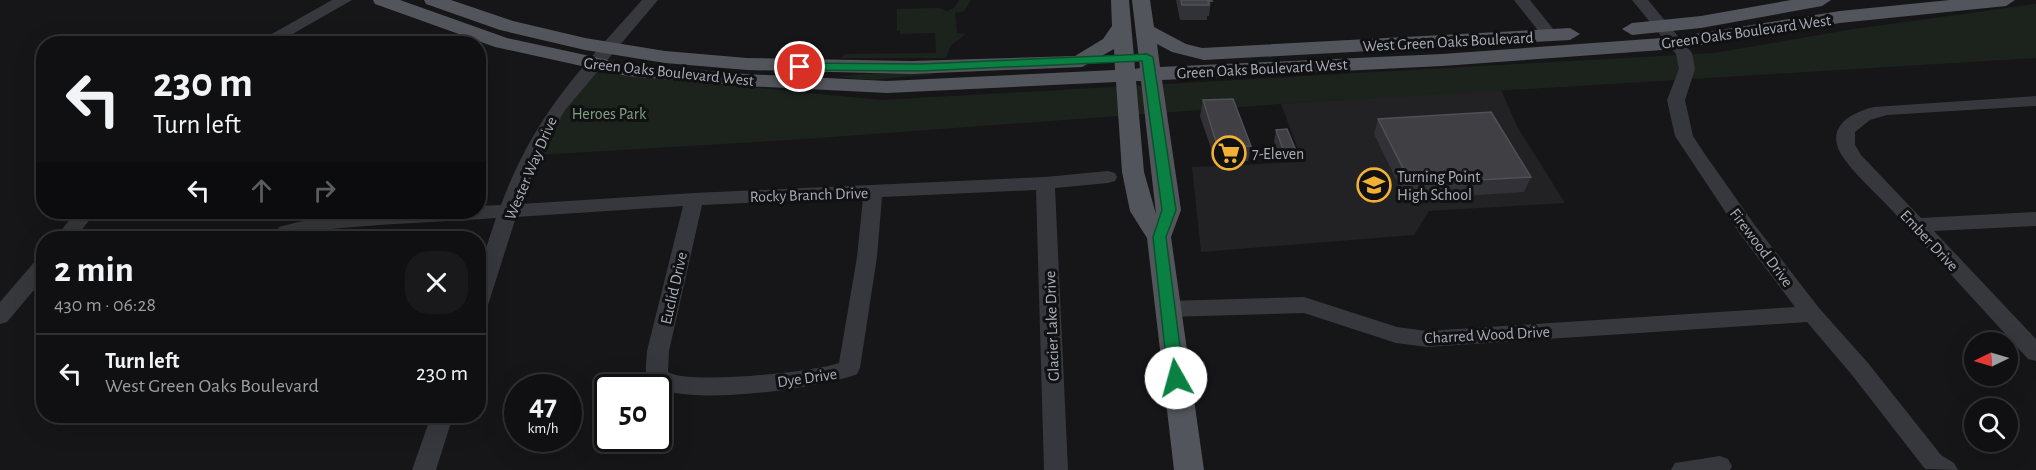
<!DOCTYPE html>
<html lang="en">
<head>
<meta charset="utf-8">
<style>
	:root { --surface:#101012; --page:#19191b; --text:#f1f3f6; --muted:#9c9d9f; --line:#303032 }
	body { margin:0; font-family:"Alegreya Sans",sans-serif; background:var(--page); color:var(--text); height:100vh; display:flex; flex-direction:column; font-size:22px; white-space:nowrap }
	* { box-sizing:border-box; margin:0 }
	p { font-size:20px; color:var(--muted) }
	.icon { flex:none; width:33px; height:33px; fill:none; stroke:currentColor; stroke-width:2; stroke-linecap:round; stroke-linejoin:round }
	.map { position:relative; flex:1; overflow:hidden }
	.side { position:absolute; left:36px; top:231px; width:450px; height:192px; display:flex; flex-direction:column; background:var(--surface); border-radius:24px; box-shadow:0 6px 24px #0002,0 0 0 2px var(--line) }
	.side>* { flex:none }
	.hud { position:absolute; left:36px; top:36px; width:450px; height:183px; border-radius:24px; box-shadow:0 6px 24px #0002,0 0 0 2px var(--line); background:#101012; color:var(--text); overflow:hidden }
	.needle { width:39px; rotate:265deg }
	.fabs { position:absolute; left:1964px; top:332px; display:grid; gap:12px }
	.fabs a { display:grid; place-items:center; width:54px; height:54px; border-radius:50%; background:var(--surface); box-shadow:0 6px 24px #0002,0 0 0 2px var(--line); font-size:30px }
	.speed { position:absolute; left:504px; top:374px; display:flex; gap:12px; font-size:30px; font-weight:700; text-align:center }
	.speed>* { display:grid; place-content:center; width:78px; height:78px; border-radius:50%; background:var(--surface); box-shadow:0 6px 24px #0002,0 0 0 2px var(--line); line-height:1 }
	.speed small { font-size:15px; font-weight:400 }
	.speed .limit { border:3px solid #111; border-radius:9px; background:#fff; color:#111 }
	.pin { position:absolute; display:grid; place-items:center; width:51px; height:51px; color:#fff; margin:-26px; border:3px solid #fff; border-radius:50%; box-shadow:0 2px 6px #0007 }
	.me { position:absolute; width:66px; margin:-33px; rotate:353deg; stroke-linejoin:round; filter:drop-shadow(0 0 4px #0008) }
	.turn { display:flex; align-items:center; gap:21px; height:126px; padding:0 18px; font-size:27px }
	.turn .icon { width:78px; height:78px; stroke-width:2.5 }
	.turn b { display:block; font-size:42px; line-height:51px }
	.lanes { display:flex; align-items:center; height:57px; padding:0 18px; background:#0003; justify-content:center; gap:30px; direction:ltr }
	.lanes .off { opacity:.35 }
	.round { display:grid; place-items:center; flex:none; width:63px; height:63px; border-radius:24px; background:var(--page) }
	.head { display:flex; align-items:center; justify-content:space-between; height:102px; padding:0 18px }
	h1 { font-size:36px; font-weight:600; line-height:45px }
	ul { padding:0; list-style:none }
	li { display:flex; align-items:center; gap:18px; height:78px; padding:0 18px; border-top:2px solid var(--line) }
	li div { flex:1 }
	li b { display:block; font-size:22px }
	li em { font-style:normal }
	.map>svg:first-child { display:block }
</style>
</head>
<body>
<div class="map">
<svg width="2036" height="470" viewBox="0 0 2036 470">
	<rect width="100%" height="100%" fill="#161618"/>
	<polygon fill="#222225" points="1501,90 1518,128 1565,203 1429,211 1414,235 1201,252 1192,167 1303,162 1281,104"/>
	<g fill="#1c231d">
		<polygon points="959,0 971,0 964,11 955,13 957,33 966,34 951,45 946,58 841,58 845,54 936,53 935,33 900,34 900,31 897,31 897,9 939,8 947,11 954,8"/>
		<polygon points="2036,4 2036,58 1281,104 804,139 537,155 547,129 595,72 881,100 1714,53 1854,29"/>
		<polygon points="860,74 931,73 934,74 872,80 839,77"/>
	</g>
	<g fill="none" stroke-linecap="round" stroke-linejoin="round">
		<g fill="#37383d" fill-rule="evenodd">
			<polygon points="332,0 352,0 275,44 254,44"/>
			<path d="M642 0H658L565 110 545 144 521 204 694 193 1045 177 1108 171 1115 173 1117 177 1115 181 1108 183 1055 188 1068 470H1044L1036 190 882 197 877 257 860 368 857 374C823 388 673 410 650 382 643 374 647 361 647 351L683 206 516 217 488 305 485 311 478 313V272L496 218C438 222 378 224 320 230 306 232 293 241 279 237L276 232 279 227C344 208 412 212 478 212V206L501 205C535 114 579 71 642 0ZM863 198 857 257 839 363C816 372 686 385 668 372L669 351 702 205Z"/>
			<polygon points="1514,0 1530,0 1558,35 1556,38 1544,38"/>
			<polygon points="1632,0 1648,0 1692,53 1695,69 1685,100 1693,136 1702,150 1754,224 1819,308 1868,363 1941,455 1954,463 1958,470 1925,469 1852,375 1807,322 1427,347 1396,343 1304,313 1167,317 1160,315 1157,309 1160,303 1167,301 1304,297 1397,327 1427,331 1795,307 1740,234 1675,136 1667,100 1679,69 1676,54"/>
			<path d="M2036 96V106L1887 115 1870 120 1855 132V145L1861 155 1921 218 2036 212V226L1934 231 2036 339V361L2028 359C1981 307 1934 256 1886 204 1873 190 1842 163 1837 145 1831 122 1857 111 1874 107Z"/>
			<polygon points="76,212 96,212 75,238 55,238"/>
			<polygon points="44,257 44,278 7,322 0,324 0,302 37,259"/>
			<polygon points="431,416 453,416 436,470 412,470"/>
			<polygon points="1720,456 1728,459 1732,466 1730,470 1671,470 1675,463"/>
		</g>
		<g fill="#53555c" fill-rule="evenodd">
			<path d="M373 0H400L507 38 627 64 745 74 887 81 1115 70 1114 49 1082 67 911 74 747 70 665 63 585 50 500 30 426 4 424 0H451L513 21 585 38 665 51 747 58 911 61 1075 56 1103 39 1112 26 1111 0H1129L1135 69 1140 68 1132 0H1150L1154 27 1186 44 1202 48 1570 28 1580 34 1570 40 1204 60 1172 52 1157 44 1160 67 1442 54 1676 37 1840 11 1950 0H2015L2006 6 1840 23 1676 49 1442 66 1162 80 1181 210 1171 237 1204 470H1174L1147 238 1130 211 1122 172 1116 82 887 93 745 86 627 76 495 47 375 4ZM1136 81H1141L1156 214 1144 172Z"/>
			<polygon points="1791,0 1831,0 1822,6 1701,28 1632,35 1622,29 1632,23 1701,16"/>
		</g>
	</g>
	<g fill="#323236">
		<polygon points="1176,0 1211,0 1209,16 1207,16 1207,20 1180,20"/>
		<polygon points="1203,100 1251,146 1248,161 1216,163 1200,116"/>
		<polygon points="1378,119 1531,177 1524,192 1406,200 1374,134"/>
		<polygon points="1276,130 1295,148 1292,159 1281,160 1274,141"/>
	</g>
	<g fill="#3f3f44" stroke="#4f5156" stroke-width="1.5">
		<polygon points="1181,0 1211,0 1212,1 1208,1 1209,5 1182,5"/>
		<polygon points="1233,99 1251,146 1218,148 1203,100"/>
		<polygon points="1491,112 1531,177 1411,184 1378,119"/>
		<polygon points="1287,129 1295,148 1283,149 1276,130"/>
	</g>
	<polygon fill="#0b8043" stroke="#07532c" stroke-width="1.5" points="1147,54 1153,57 1176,210 1166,237 1184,378 1176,384 1168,378 1153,237 1162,210 1142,61 920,71 800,70 794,67 800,63 920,64"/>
	<defs>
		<symbol id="supermarket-ring" viewBox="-11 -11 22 22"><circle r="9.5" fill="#111113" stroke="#f2b134" stroke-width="1.5"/><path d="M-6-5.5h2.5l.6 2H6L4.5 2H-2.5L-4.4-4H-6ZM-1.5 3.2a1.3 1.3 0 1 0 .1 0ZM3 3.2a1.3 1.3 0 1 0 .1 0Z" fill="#f2b134"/></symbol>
		<symbol id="school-ring" viewBox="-11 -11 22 22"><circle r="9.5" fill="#111113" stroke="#f2b134" stroke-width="1.5"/><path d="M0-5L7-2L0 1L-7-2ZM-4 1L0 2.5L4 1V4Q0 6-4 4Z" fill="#f2b134"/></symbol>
	</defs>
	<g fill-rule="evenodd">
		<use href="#supermarket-ring" x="1210" y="134" width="38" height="38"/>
		<use href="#school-ring" x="1355" y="166" width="38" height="38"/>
	</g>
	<g text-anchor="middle" stroke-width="6" stroke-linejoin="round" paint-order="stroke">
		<g font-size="16" fill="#a8adb8" stroke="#111113">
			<text transform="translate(1746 31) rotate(-8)" y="6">Green Oaks Boulevard West</text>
			<text transform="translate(1448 41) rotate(-3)" y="6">West Green Oaks Boulevard</text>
			<text transform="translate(1262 68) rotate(-3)" y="6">Green Oaks Boulevard West</text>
			<text transform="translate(669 71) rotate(6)" y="6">Green Oaks Boulevard West</text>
			<text transform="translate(530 168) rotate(-67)" y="6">Wester Way Drive</text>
			<text transform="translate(809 194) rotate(-2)" y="6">Rocky Branch Drive</text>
			<text transform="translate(1930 240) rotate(47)" y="6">Ember Drive</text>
			<text transform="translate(1762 247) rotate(53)" y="6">Firewood Drive</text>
			<text transform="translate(673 288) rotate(-77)" y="6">Euclid Drive</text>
			<text transform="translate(1051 326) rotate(-92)" y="6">Glacier Lake Drive</text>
			<text transform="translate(1487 334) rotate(-3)" y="6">Charred Wood Drive</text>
			<text transform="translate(807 377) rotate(-8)" y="6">Dye Drive</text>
		</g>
		<g font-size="16" fill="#7fa381" stroke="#111113">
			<text x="609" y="119">Heroes Park</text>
		</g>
		<g font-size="16" fill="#a8adb8" stroke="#111113" text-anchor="start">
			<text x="1252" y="159">7-Eleven</text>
			<text x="1397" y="182">Turning Point<tspan x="1397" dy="18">High School</tspan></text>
		</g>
	</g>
</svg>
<div class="fabs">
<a><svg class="needle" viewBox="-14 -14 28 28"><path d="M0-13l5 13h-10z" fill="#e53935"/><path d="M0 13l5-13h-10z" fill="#9c9d9f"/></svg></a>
<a><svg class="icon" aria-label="search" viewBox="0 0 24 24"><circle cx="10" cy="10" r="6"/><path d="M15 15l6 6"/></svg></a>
</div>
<div class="speed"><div>47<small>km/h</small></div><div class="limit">50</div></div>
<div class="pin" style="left:800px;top:67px;background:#d93025"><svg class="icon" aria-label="arrive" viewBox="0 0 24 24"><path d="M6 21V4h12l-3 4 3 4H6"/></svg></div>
<svg class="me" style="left:1176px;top:378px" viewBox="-20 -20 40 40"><circle r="19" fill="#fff"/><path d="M0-13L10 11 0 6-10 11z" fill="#0b8043"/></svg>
<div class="hud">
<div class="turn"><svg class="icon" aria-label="left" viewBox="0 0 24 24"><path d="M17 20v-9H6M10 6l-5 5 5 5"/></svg><div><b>230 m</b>Turn left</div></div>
<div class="lanes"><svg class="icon" aria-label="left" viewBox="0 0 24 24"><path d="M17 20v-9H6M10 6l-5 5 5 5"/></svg><svg class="icon off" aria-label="ahead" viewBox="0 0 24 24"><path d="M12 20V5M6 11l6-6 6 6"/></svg><svg class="icon off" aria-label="right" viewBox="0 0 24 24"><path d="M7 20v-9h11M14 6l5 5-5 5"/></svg></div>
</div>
<section class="side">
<div class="head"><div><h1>2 min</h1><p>430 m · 06:28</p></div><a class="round"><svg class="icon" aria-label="close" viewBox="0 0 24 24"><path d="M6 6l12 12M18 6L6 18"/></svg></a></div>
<ul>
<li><svg class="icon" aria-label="left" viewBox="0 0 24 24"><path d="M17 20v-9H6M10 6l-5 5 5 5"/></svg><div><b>Turn left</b><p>West Green Oaks Boulevard</p></div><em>230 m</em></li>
</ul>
</section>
</div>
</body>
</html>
